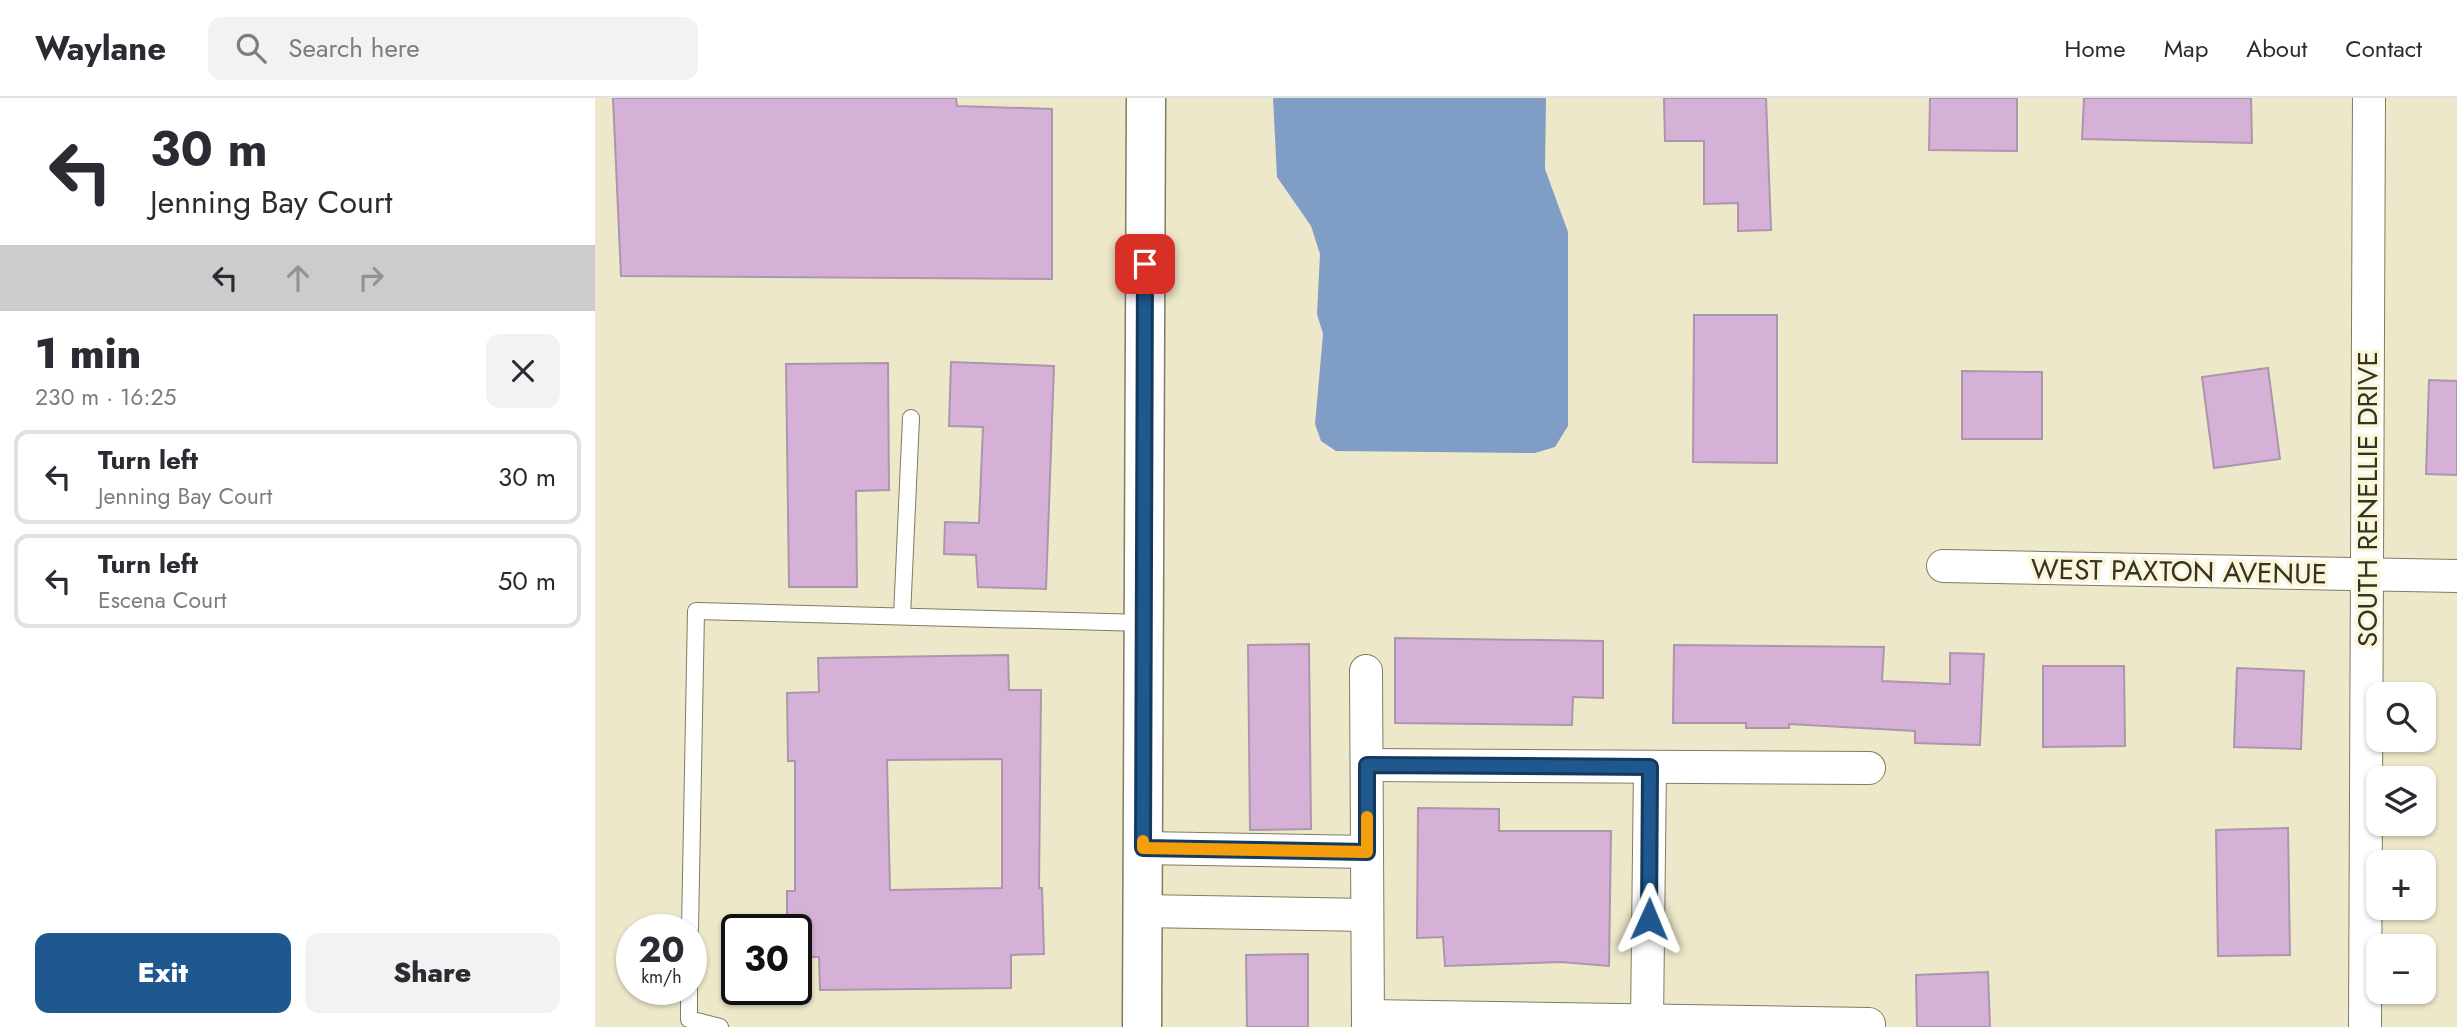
<!DOCTYPE html>
<html lang="en">
<head>
<meta charset="utf-8">
<style>
	:root { --surface:#fff; --page:#f2f2f3; --text:#2b2b33; --muted:#7c7c81; --line:#e1e1e2; --accent:#1e588f }
	body { margin:0; font-family:Jost,sans-serif; background:var(--page); color:var(--text); height:100vh; display:flex; flex-direction:column; font-size:26px; white-space:nowrap }
	* { box-sizing:border-box; margin:0 }
	p { font-size:23px; color:var(--muted) }
	.icon { flex:none; width:38px; height:38px; fill:none; stroke:currentColor; stroke-width:2; stroke-linecap:round; stroke-linejoin:round }
	.map { position:relative; flex:1; overflow:hidden }
	.details { display:flex; flex-direction:column; background:var(--surface); width:595px }
	.details>* { flex:none }
	.banner { background:#fff; color:var(--text); overflow:hidden }
	.buttons { position:absolute; left:1771px; top:584px; display:grid; gap:14px }
	.buttons a { display:grid; place-items:center; width:70px; height:70px; border-radius:14px; background:var(--surface); box-shadow:0 2px 5px #0004; font-size:35px }
	.speed { position:absolute; left:21px; top:816px; display:flex; gap:14px; font-size:35px; font-weight:700; text-align:center }
	.speed>* { display:grid; place-content:center; width:91px; height:91px; border-radius:50%; background:var(--surface); box-shadow:0 2px 5px #0004; line-height:1 }
	.speed small { font-size:18px; font-weight:400 }
	.speed .limit { border:4px solid #111; border-radius:10px; background:#fff; color:#111 }
	.pin { position:absolute; display:grid; place-items:center; width:60px; height:60px; color:#fff; margin:-30px; border-radius:14px; box-shadow:0 4px 10px #0006 }
	.me { position:absolute; width:77px; margin:-38px; rotate:1deg; stroke-linejoin:round; filter:drop-shadow(0 0 5px #0008) }
	.turn { display:flex; align-items:center; gap:24px; height:147px; padding:0 35px; font-size:32px }
	.turn .icon { width:91px; height:91px; stroke-width:2.5 }
	.turn b { display:block; font-size:49px; line-height:60px }
	.lanes { display:flex; align-items:center; height:66px; padding:0 35px; background:#0003; justify-content:center; gap:35px; direction:ltr }
	.lanes .off { opacity:.35 }
	.round { display:grid; place-items:center; flex:none; width:74px; height:74px; border-radius:14px; background:var(--page) }
	.summary { display:flex; align-items:center; justify-content:space-between; height:119px; padding:0 35px }
	h1 { font-size:42px; font-weight:800; line-height:52px }
	.button { display:flex; gap:14px; margin-top:auto; padding:14px 35px }
	.button a { flex:1; height:80px; border-radius:14px; background:var(--accent); color:#fff; font-size:28px; font-weight:800; line-height:80px; text-align:center }
	.button a+a { background:var(--page); color:var(--text) }
	ul { padding:0; list-style:none }
	li { display:flex; align-items:center; gap:21px; height:94px; margin:0 14px 10px; padding:0 21px; border:4px solid var(--line); border-radius:14px }
	li div { flex:1 }
	li b { display:block; font-size:26px }
	li em { font-style:normal }
	header { display:flex; align-items:center; gap:42px; box-sizing:border-box; height:98px; padding:0 35px; background:var(--surface); border-bottom:2px solid var(--line) }
	header strong { font-size:33px }
	nav { display:flex; gap:38px; margin-inline-start:auto; font-size:24px }
	.search { width:490px; height:63px; background:var(--page); display:flex; align-items:center; gap:18px; box-sizing:border-box; padding:0 24px; border-radius:14px; color:var(--muted); font-size:26px }
	main { display:flex; flex:1; min-height:0 }
	.map>svg:first-child { display:block }
</style>
</head>
<body>
<header>
<strong>Waylane</strong>
<div class="search"><svg class="icon" aria-label="search" viewBox="0 0 24 24"><circle cx="10" cy="10" r="6"/><path d="M15 15l6 6"/></svg>Search here</div>
<nav><a>Home</a><a>Map</a><a>About</a><a>Contact</a></nav>
</header>
<main>
<section class="details">
<div class="banner">
<div class="turn"><svg class="icon" aria-label="left" viewBox="0 0 24 24"><path d="M17 20v-9H6M10 6l-5 5 5 5"/></svg><div><b>30 m</b>Jenning Bay Court</div></div>
<div class="lanes"><svg class="icon" aria-label="left" viewBox="0 0 24 24"><path d="M17 20v-9H6M10 6l-5 5 5 5"/></svg><svg class="icon off" aria-label="ahead" viewBox="0 0 24 24"><path d="M12 20V5M6 11l6-6 6 6"/></svg><svg class="icon off" aria-label="right" viewBox="0 0 24 24"><path d="M7 20v-9h11M14 6l5 5-5 5"/></svg></div>
</div>
<div class="summary"><div><h1>1 min</h1><p>230 m · 16:25</p></div><a class="round"><svg class="icon" aria-label="close" viewBox="0 0 24 24"><path d="M6 6l12 12M18 6L6 18"/></svg></a></div>
<ul>
<li><svg class="icon" aria-label="left" viewBox="0 0 24 24"><path d="M17 20v-9H6M10 6l-5 5 5 5"/></svg><div><b>Turn left</b><p>Jenning Bay Court</p></div><em>30 m</em></li>
<li><svg class="icon" aria-label="left" viewBox="0 0 24 24"><path d="M17 20v-9H6M10 6l-5 5 5 5"/></svg><div><b>Turn left</b><p>Escena Court</p></div><em>50 m</em></li>
</ul>
<div class="button"><a>Exit</a><a>Share</a></div>
</section>
<div class="map">
<svg width="1862" height="929" viewBox="0 0 1862 929">
	<rect width="100%" height="100%" fill="#ede8ca"/>
	<polygon fill="#809ec5" points="678,0 951,0 950,71 973,134 973,328 960,349 940,355 741,353 726,343 720,326 728,236 722,216 725,156 716,128 682,79"/>
	<g fill="#d6b1d7" stroke="#ac96ac" stroke-width="2" fill-rule="evenodd">
		<polygon points="18,0 361,0 362,8 457,11 457,181 26,178"/>
		<polygon points="1069,0 1171,0 1176,132 1143,133 1143,105 1109,106 1109,43 1070,43"/>
		<polygon points="1335,0 1422,0 1422,53 1334,52"/>
		<polygon points="1489,0 1656,0 1657,45 1487,41"/>
		<polygon points="1099,217 1182,217 1182,365 1098,364"/>
		<polygon points="356,264 459,268 451,491 383,489 381,457 349,456 350,424 384,425 388,329 354,328"/>
		<polygon points="293,265 294,392 261,393 262,489 194,489 191,266"/>
		<polygon points="1673,270 1685,361 1619,370 1607,279"/>
		<polygon points="1367,273 1447,274 1447,341 1367,341"/>
		<polygon points="1834,282 1862,283 1862,377 1831,376"/>
		<polygon points="800,540 1008,543 1008,600 978,599 977,627 800,625"/>
		<polygon points="714,546 716,731 655,732 653,547"/>
		<polygon points="1079,547 1289,549 1287,583 1355,586 1355,555 1389,556 1385,647 1320,645 1320,633 1194,626 1194,630 1151,630 1151,625 1078,625"/>
		<path d="M413 557 414 592H446L444 790H447L449 856 416 857V890L225 892 224 859H201V831H192V793H200V663H193L192 595 224 594 223 560ZM407 661V790L295 792 292 662Z"/>
		<polygon points="1448,568 1529,568 1530,648 1448,649"/>
		<polygon points="1642,570 1709,573 1706,651 1639,649"/>
		<polygon points="823,710 904,711 904,733 1016,733 1014,868 966,864 850,868 848,839 822,840"/>
		<polygon points="1693,730 1695,857 1623,858 1621,732"/>
		<polygon points="713,856 713,929 652,929 651,857"/>
		<polygon points="1393,874 1395,929 1322,929 1321,877"/>
	</g>
	<g fill="none" stroke-linecap="round" stroke-linejoin="round">
		<defs>
			<g id="service">
				<polyline points="307,518 316,320"/>
				<polyline points="95,831 101,513 548,525"/>
				<polyline points="94,891 94,921 125,929"/>
			</g>
			<g id="minor">
				<polyline points="1348,468 1862,478"/>
				<polyline points="771,573 773,929"/>
				<polyline points="772,667 1274,670"/>
				<polyline points="548,750 772,754"/>
				<polyline points="547,813 772,817"/>
				<polyline points="773,918 1274,926"/>
				<polyline points="1052,923 1055,669"/>
				<polyline points="1770,929 1774,0"/>
			</g>
			<polyline id="tertiary" points="547,929 551,0"/>
		</defs>
		<use href="#service" stroke="#817c60" stroke-width="18"/>
		<use href="#minor" stroke="#817c60" stroke-width="34"/>
		<use href="#tertiary" stroke="#817c60" stroke-width="41"/>
		<use href="#service" stroke="#fff" stroke-width="16"/>
		<use href="#minor" stroke="#fff" stroke-width="32"/>
		<use href="#tertiary" stroke="#fff" stroke-width="38"/>
	</g>
	<g fill="none" stroke-linecap="round" stroke-linejoin="round">
		<defs>
			<polyline id="route" points="550,166 548,750 772,754 772,667 1055,669 1054,821"/>
		</defs>
		<use href="#route" stroke="#14395d" stroke-width="18"/>
		<use href="#route" stroke="#1e588f" stroke-width="12"/>
		<polyline stroke="#f59e0b" stroke-width="12" points="548,743 548,750 772,754 772,719"/>
	</g>
	<g text-anchor="middle" stroke-width="7" stroke-linejoin="round" paint-order="stroke">
		<g font-size="28" fill="#353327" stroke="#fbf6d7">
			<text transform="translate(1772 401) rotate(-90)" y="10">SOUTH RENELLIE DRIVE</text>
			<text transform="translate(1584 473) rotate(1)" y="10">WEST PAXTON AVENUE</text>
		</g>
	</g>
</svg>
<div class="buttons">
<a><svg class="icon" aria-label="search" viewBox="0 0 24 24"><circle cx="10" cy="10" r="6"/><path d="M15 15l6 6"/></svg></a>
<a><svg class="icon" aria-label="layers" viewBox="0 0 24 24"><path d="M12 4l9 5-9 5-9-5zM3 14l9 5 9-5"/></svg></a>
<a>+</a>
<a>−</a>
</div>
<div class="speed"><div>20<small>km/h</small></div><div class="limit">30</div></div>
<div class="pin" style="left:550px;top:166px;background:#d93025"><svg class="icon" aria-label="arrive" viewBox="0 0 24 24"><path d="M6 21V4h12l-3 4 3 4H6"/></svg></div>
<svg class="me" style="left:1054px;top:821px" viewBox="-20 -20 40 40"><path d="M0-17L14 15 0 8-14 15z" fill="#1e588f" stroke="#fff" stroke-width="4"/></svg>
</div>
</main>
</body>
</html>
